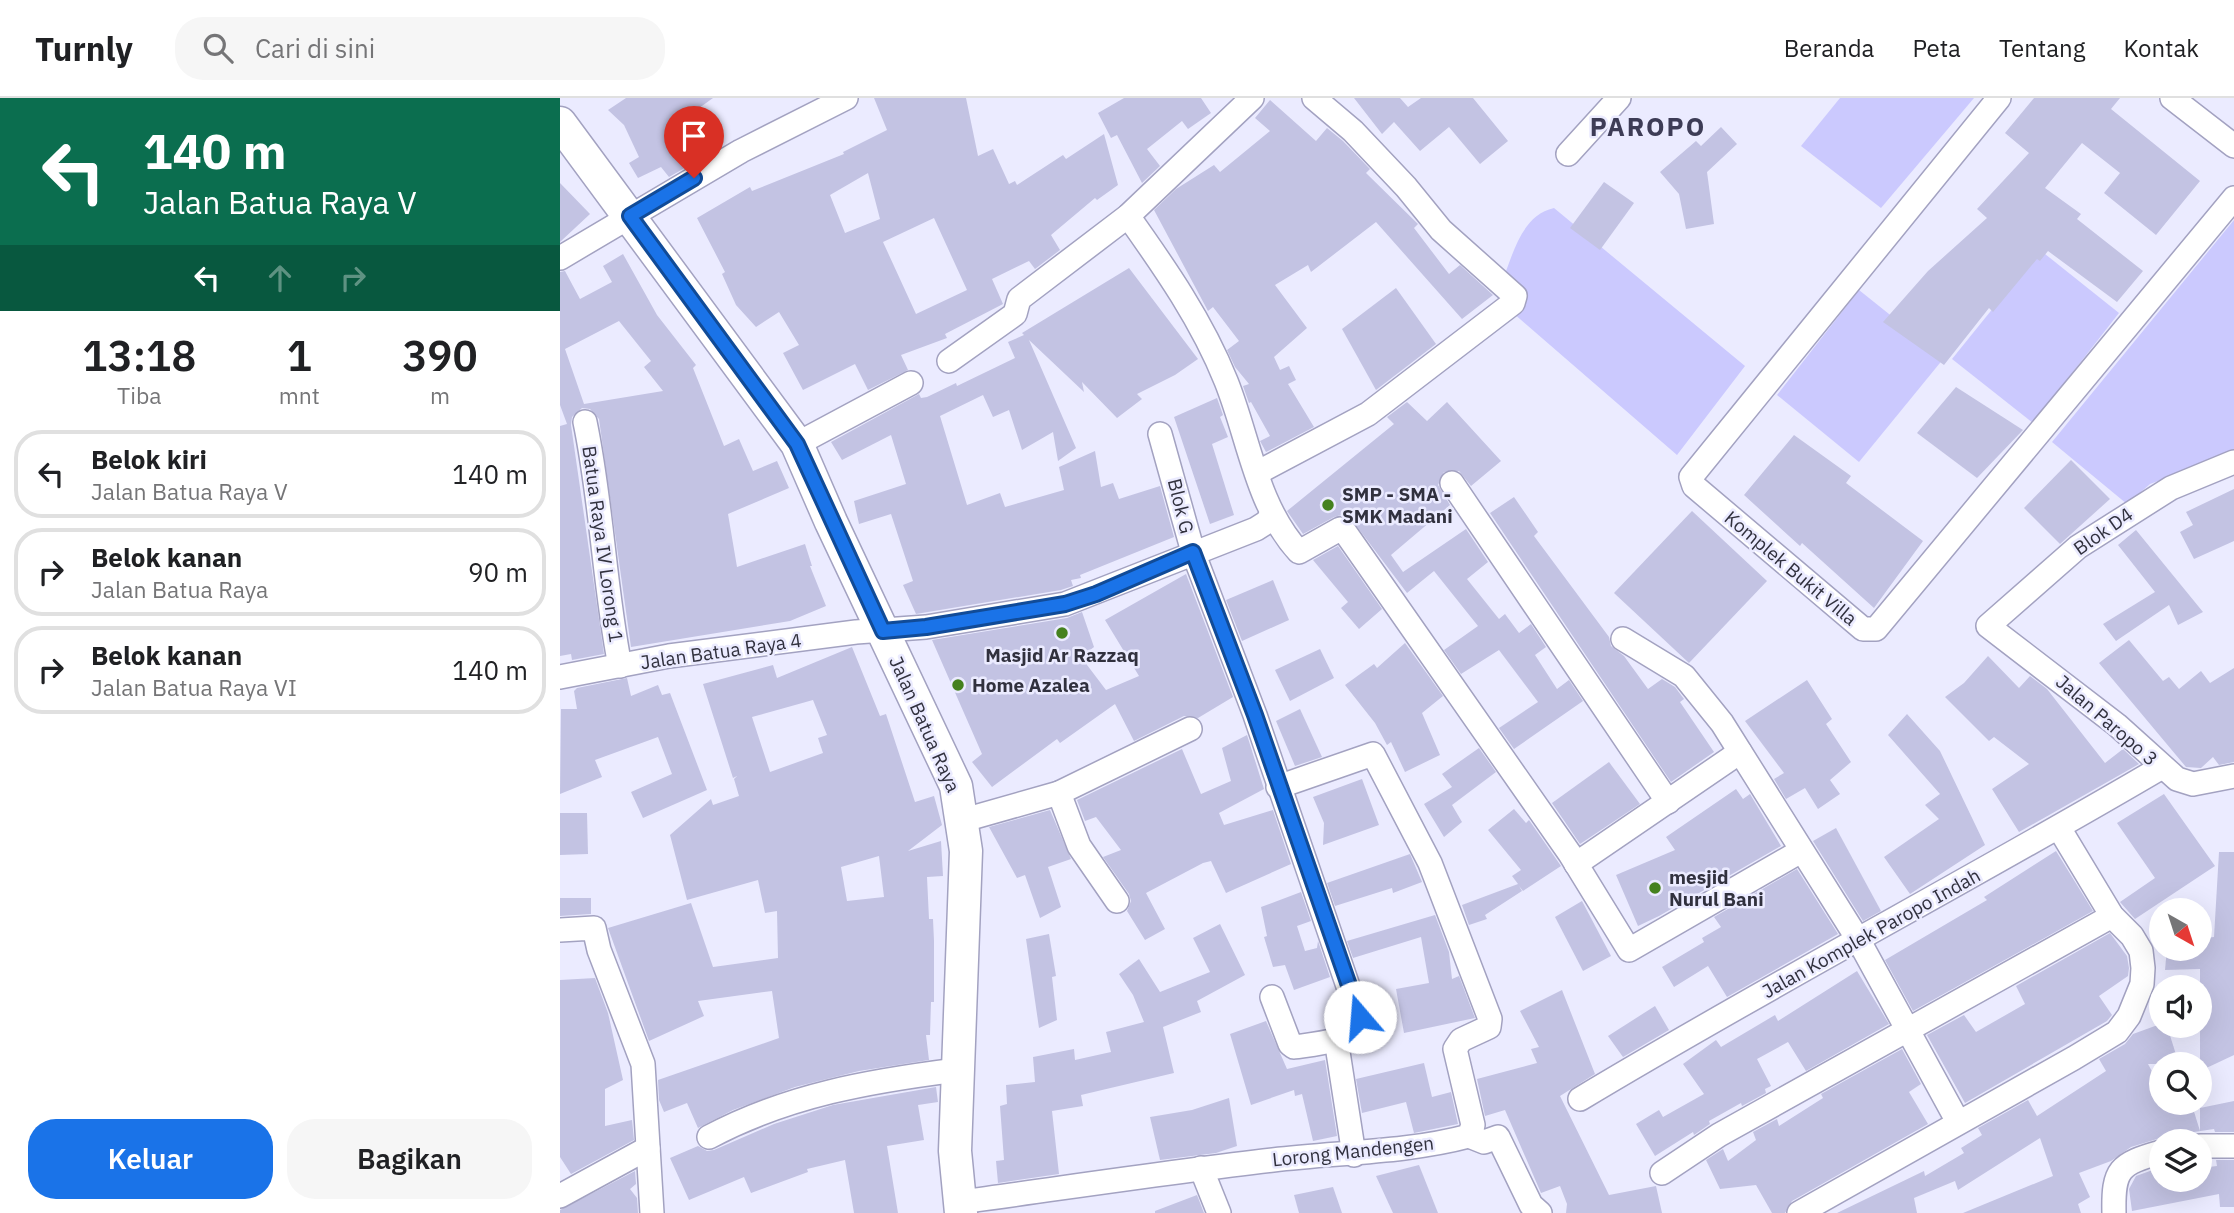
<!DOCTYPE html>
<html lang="id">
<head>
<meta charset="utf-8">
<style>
	:root { --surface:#fff; --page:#f6f6f6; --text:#202124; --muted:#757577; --line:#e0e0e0; --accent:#1a73e8 }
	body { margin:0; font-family:"IBM Plex Sans",sans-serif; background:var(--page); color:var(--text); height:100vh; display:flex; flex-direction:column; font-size:26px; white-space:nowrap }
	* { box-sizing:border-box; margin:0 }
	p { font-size:23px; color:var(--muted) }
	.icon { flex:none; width:38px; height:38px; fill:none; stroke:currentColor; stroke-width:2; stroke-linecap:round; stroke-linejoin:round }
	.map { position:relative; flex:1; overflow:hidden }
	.drawer { display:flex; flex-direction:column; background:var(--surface); width:560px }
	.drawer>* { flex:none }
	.top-card { background:#0b6e4f; color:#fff; overflow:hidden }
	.needle { width:46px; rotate:141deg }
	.tools { position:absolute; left:1589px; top:800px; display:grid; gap:14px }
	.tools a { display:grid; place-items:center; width:63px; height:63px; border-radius:50%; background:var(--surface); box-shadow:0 7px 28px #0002; font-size:35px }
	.pin { position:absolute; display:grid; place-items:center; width:60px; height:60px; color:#fff; margin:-72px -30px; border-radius:50% 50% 50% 0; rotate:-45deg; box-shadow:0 0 7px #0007 }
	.pin .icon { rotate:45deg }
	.me { position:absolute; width:77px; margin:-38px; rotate:342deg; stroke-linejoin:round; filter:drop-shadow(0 0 5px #0008) }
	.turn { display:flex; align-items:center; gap:24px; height:147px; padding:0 28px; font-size:32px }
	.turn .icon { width:91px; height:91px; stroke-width:2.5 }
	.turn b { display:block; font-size:49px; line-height:60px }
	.lanes { display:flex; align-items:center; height:66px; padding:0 28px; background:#0003; justify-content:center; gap:35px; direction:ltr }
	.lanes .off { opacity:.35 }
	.eta { display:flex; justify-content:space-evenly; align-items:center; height:119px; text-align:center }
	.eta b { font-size:42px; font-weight:600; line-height:49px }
	.cta { display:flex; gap:14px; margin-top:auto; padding:14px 28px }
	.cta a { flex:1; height:80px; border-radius:28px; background:var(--accent); color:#fff; font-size:28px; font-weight:600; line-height:80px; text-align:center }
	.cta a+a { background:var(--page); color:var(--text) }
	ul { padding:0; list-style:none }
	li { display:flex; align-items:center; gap:21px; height:88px; margin:0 14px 10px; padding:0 14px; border:4px solid var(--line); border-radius:28px }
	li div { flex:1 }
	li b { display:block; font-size:26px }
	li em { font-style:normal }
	header { display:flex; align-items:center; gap:42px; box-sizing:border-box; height:98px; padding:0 35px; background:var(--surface); border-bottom:2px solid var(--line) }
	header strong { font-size:33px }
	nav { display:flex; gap:38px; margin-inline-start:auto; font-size:24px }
	.search { width:490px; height:63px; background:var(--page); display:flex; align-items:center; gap:18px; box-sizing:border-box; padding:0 24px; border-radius:28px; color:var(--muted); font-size:26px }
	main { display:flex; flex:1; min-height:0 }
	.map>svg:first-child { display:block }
</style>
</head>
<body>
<header>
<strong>Turnly</strong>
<div class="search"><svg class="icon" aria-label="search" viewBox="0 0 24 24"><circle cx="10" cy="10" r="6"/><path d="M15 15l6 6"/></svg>Cari di sini</div>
<nav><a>Beranda</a><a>Peta</a><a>Tentang</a><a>Kontak</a></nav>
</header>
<main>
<section class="drawer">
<div class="top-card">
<div class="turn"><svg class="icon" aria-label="left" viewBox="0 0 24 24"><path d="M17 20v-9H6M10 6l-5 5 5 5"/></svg><div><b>140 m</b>Jalan Batua Raya V</div></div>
<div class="lanes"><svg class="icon" aria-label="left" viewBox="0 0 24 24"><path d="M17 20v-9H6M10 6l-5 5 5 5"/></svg><svg class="icon off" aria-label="ahead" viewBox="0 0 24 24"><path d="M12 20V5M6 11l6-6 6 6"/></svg><svg class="icon off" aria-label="right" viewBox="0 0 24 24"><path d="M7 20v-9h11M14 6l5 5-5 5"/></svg></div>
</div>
<div class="eta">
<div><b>13:18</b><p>Tiba</p></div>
<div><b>1</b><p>mnt</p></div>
<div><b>390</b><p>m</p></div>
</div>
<ul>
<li><svg class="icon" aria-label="left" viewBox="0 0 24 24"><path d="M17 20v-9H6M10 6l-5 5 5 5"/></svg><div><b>Belok kiri</b><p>Jalan Batua Raya V</p></div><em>140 m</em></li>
<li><svg class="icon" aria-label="right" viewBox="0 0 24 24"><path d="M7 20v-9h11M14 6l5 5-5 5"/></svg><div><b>Belok kanan</b><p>Jalan Batua Raya</p></div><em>90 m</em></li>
<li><svg class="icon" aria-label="right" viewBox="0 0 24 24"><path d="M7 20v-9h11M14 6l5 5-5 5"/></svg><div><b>Belok kanan</b><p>Jalan Batua Raya VI</p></div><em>140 m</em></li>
</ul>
<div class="cta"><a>Keluar</a><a>Bagikan</a></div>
</section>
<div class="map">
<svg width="1674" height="1115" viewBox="0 0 1674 1115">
	<rect width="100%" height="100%" fill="#ebebff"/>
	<g fill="#cbc9fe">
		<polygon points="1280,0 1414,0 1321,110 1241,48"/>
		<path d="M994 110 1185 268 1117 357 945 208 964 191 945 176C955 149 964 117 994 110Z"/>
		<polygon points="1674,122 1674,354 1590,386 1567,406 1492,344"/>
		<polygon points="1480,152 1559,215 1473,325 1392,261"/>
		<polygon points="1299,192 1384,260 1299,364 1217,297"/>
	</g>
	<g fill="#c3c3e3" fill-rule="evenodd">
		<polygon points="66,0 153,0 128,18 149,56 109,79 101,69 78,80 69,65 79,59 64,27 48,12"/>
		<path d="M314 0H406L418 58 433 51 449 86 455 83 457 87 503 57 506 61 544 36 558 87 537 102 535 100 491 137 500 152 475 171 469 163 432 181 443 206 385 236 387 240 341 257 348 272 308 292 295 266 243 292 223 255 239 247 219 214 196 229 176 207 162 176 165 174 137 120 190 89 192 93 284 56 283 54 327 32ZM308 75 320 121 285 135 270 97ZM374 120 407 192 356 216 323 144Z"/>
		<polygon points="564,0 641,0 651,15 628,31 622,23 587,51 600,68 582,85 557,37 551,40 538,15"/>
		<polygon points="794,0 840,0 848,9 861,0 913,0 948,43 920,66 889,29 860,53 834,24 822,36"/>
		<polygon points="1474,0 1560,0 1551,11 1640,83 1596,137 1544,95 1560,75 1522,45 1485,90 1521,116 1517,121 1583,173 1557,204 1488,153 1480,163 1477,161 1433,214 1429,210 1384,267 1323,224 1368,173 1427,120 1417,111 1469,55 1445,35"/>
		<polygon points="710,2 756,43 767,30 783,43 810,71 806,75 858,126 854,130 889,176 900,167 933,197 902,221 816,124 751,174 748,167 715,187 747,230 714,259 720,272 729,268 736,282 728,286 754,329 706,354 700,343 710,338 691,304 689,305 683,288 689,286 675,269 667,252 679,243 653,209 648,213 594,112 616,91 654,67 660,74 710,33 695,20"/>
		<polygon points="1161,29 1177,46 1147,74 1154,126 1126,131 1119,96 1100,74 1136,43 1141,48"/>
		<polygon points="1044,84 1074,105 1040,152 1010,130"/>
		<polygon points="0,85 30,116 0,144"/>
		<path d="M63 156 97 217 136 267 133 270 164 348 179 341 193 373 217 363 229 390 168 416 177 469 245 446 252 468H250L266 508 230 523 71 549 39 321 30 311 22 310 12 319 11 327 44 556 12 562 11 556 0 558V328L7 326 0 307V174L5 173 20 201 52 184 43 168ZM59 223 91 263 84 269 103 293 24 306 5 251Z"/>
		<polygon points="569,170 638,261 615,277 577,296 582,301 557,320 522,284 524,294 469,242 516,350 498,363 493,334 462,352 449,312 433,319 423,297 380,318 407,407 440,395 445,409 504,392 499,369 535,353 541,389 553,385 559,401 600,388 614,439 520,477 521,480 511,482 513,488 501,492 356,516 343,487 353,483 331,416 299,426 294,403 346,386 331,337 282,362 271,344 359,296 361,300 367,299 396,285 397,288 455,260 448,244 464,237 462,235"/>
		<polygon points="836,190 876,246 816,292 782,231"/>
		<polygon points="1396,289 1463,332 1417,380 1357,335"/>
		<polygon points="657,300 663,317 660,319 668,339 652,346 674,417 650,426 614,319"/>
		<polygon points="847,304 867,323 887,304 941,363 911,388 899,373 884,374 878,387 890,407 831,457 843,474 906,431 928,464 907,481 939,521 945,516 959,535 971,526 986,549 975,557 997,591 1009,582 1023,603 954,651 939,630 978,604 939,552 901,576 884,552 918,528 874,473 847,495 792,422 781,417 774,419 743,436 727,413 834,326 827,319"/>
		<polygon points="1234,337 1291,378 1286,385 1363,443 1314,510 1242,445 1240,448 1184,397"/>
		<polygon points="1511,362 1550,401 1500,446 1464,410"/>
		<polygon points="1674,391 1674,443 1634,461 1620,434 1633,427 1626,414"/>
		<polygon points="954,399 978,434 974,438 1049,539 1051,548 1064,558 1088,591 1102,581 1115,589 1124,601 1120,604 1154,654 1111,684 930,415"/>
		<polygon points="1132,413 1207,483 1129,565 1054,495"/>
		<polygon points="1576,432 1643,514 1618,527 1609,507 1556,543 1543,526 1595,494 1558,447"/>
		<polygon points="778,448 822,511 799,531 781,510 788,504 753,462"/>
		<polygon points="626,476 673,599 638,620 624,618 574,643 555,606 500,645 497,641 432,689 412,664 422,656 372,542 507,520 522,514 534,549 521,559 546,592 579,578 545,522"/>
		<polygon points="713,482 729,522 682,543 666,502"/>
		<polygon points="1569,542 1603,583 1609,579 1619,591 1641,573 1650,585 1674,570 1674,664 1659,667 1653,659 1641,670 1626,669 1539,565"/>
		<polygon points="845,545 883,598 862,615 880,657 845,674 831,644 827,647 815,625 785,587 814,566 817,570"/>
		<path d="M292 549 320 618 326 616 355 704 374 698 382 727 348 753 381 743 383 778 367 779 369 821H373L374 843V904H371L370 937H366L369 962 299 973 235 989 173 1012 138 1030 127 1005 104 1014 99 1002 98 982 219 940 212 893 138 903 144 918 89 943 48 830 131 805 153 869 218 860 217 813 205 815 198 782 127 802 110 737 151 701 153 707 179 698 174 681 177 678 173 680 143 586 213 567 217 580ZM253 602 267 637 258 640 263 655 210 674 192 619ZM319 758 324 799 287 803 281 769Z"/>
		<polygon points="760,551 774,580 730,603 715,572"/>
		<polygon points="1428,558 1459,590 1470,578 1487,591 1545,665 1563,651 1579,666 1459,734 1432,691 1469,666 1434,639 1429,643 1385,599 1404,585"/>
		<polygon points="67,580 71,598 98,587 102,597 110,595 147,692 83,720 71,694 112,676 98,639 35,662 42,679 0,696 1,611 17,611 14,593 17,590"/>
		<polygon points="1247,582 1272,621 1266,626 1291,664 1270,682 1280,696 1258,711 1245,690 1226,701 1214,681 1224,675 1185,623"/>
		<polygon points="740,611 762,659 735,668 716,623"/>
		<polygon points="1347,616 1380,653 1425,747 1350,796 1324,759 1379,721 1365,707 1380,696 1328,637"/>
		<polygon points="687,637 704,691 659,715 664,727 713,712 731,766 666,795 651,763 643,765 586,795 605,831 585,842 567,813 571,803 569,796 543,759 561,752 536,719 525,723 517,702 622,651 641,696 671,683 662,650"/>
		<polygon points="919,650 936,674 892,707 902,724 884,739 864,706 892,689 882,676"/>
		<polygon points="1049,664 1080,706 1020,746 992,705"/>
		<polygon points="802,681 819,727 763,747 764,725 753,699"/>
		<polygon points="1176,691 1183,701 1190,696 1221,748 1099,818 1078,828 1056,777 1115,752 1106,739"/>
		<polygon points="1604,696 1655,768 1575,821 1560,804 1595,780 1557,725"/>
		<polygon points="954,711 966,725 969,722 1001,768 963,793 959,788 962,793 925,817 927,821 909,827 902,807 958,786 952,778 961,772 928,732"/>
		<polygon points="490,712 511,761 488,769 501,809 480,820 465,777 457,780 429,729"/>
		<polygon points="0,715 27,715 28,756 0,757"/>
		<polygon points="1276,730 1321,813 1303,823 1253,743"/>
		<polygon points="1496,753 1533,813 1353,913 1325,862 1427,802 1424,799"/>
		<polygon points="1659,754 1674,754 1674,957 1640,973 1640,871 1605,872 1607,850 1645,850 1646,840 1654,839"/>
		<polygon points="850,756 862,784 833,795 832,790 775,808 767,785"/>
		<polygon points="1237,771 1278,836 1167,899 1148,868 1114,889 1102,869 1144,844 1142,840 1161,829 1154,819"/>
		<polygon points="741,794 751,823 737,828 745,853 757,850 758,843 770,879 734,892 725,867 713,869 704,839 707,838 701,809"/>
		<polygon points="0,800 31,800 31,816 0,818"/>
		<polygon points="1022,803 1051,858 1023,873 995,819"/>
		<polygon points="875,817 889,854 892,881 899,878 915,920 844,935 836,891 869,885 861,839 793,860 787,843"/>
		<polygon points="660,826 685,877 637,903 641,914 603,929 614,975 521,997 523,1008 492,1013 499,1076 438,1085 436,1063 444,1062 440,1008 447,1006 446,987 475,984 473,959 514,951 515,962 551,954 546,934 584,924 573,897 559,876 579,861 600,894 650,874 633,840"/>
		<polygon points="1550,835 1567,858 1569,870 1568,878 1539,898 1552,917 1547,923 1405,1005 1367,937 1404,917 1416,934 1465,906 1456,888"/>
		<polygon points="489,836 496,878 492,879 497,922 479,930 466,841"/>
		<polygon points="1297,873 1329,926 1246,973 1228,944 1197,961 1211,988 1205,991 1206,995 1182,1008 1181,1005 1149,1023 1150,1026 1134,1037 1133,1034 1095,1058 1076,1026 1099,1012 1103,1019 1144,996 1123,966 1156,942 1161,949 1215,917 1218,923"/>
		<polygon points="35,880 48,915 63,982 45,991 45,1028 72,1022 74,1042 11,1076 0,1059 0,882"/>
		<polygon points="1002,892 1035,976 1000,998 1049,1097 1096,1088 1102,1115 1006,1115 1007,1106 1000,1088 981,1095 945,1012 925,1018 917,981 977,965 971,951 979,949 960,913"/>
		<polygon points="1095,908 1109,932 1063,959 1048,938"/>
		<polygon points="706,923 727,971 765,962 777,1038 753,1043 742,996 735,998 734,992 691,1007 670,936"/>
		<polygon points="1595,928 1607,928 1619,966 1588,966 1601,990 1601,1004 1631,1004 1640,1033 1640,1010 1674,1003 1674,1034 1655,1034 1654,1031 1607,1038 1607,1042 1597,1041 1571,1049 1551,1063 1519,1075 1530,1099 1518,1106 1521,1115 1403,1115 1493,1078 1480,1040 1398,1092 1395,1083 1354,1100 1357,1115 1277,1115 1364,1073 1365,1078 1404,1055 1401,1050 1422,1037 1418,1030 1468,1002 1477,1018 1546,973 1539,961 1565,946 1573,936"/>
		<polygon points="1342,951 1361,986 1349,994 1368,1026 1232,1103 1225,1115 1212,1115 1196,1087 1160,1091 1146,1062 1163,1051 1168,1063 1196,1042 1193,1034 1217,1021 1219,1028 1263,1000 1261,996"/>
		<polygon points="864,965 872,999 891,994 898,1026 854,1035 846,1004 802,1015 796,981"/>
		<polygon points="376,989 378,1004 358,1007 364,1042 327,1048 338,1115 294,1115 285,1062 247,1071 248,1074 191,1095 184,1079 129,1102 110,1060 138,1048 147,1053 154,1052 214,1026 273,1007"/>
		<polygon points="669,1000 677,1048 656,1055 600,1062 590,1019 632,1012"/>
		<polygon points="1656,1062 1674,1062 1674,1109 1660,1109 1659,1096 1572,1113 1569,1091 1576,1078 1601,1069 1601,1082 1640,1082 1640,1070 1657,1068"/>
		<polygon points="859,1067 878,1115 833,1115 816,1078"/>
		<polygon points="75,1073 76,1086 70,1091 77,1100 78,1115 0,1115 0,1112"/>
		<polygon points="773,1089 782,1115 739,1115 734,1097"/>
		<polygon points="637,1097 644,1115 595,1115 595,1113"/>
	</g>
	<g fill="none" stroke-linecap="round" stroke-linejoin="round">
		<defs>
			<g id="street">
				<polyline points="1439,0 1131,379 1134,388 1303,531 1316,531 1674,100"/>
				<polyline points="1612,0 1674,48"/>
				<polyline points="1008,56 1059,0"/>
				<path d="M568 118C605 170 642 223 666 283 689 340 696 407 739 454L780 431 785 434 1010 756 1069 852 1241 753"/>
				<polyline points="0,160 181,53 286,0"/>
				<polyline points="389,263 455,216 459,201 568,118 692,0"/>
				<path d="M25 324C42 405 44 487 60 568"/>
				<path d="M600 336 633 454 695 617 801 926C789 944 754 946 734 949L730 946 712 899"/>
				<polyline points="237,346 351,285"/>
				<polyline points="1674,364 1611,390 1518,449 1428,528 1557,627 1617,681 1633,686 1674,678"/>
				<polyline points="697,375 808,316 953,205 955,198 881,132 846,89 793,33 754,0"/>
				<polyline points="892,385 1108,704"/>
				<polyline points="1063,541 1124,578 1162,625 1299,843 1398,1024"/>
				<polyline points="0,579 109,558 296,534 366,529 505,506 696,431 707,424 711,417"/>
				<polyline points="499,695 519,748 557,803"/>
				<polyline points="404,722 499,695 630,631"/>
				<polyline points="1016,766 1180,654"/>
				<polyline points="0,832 34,830 39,852 83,966 92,1115"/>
				<polyline points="776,941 794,1057"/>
				<path d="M1020 1001C1211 886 1410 782 1602 669"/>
				<polyline points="909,1038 924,1044 938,1039 971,1107 980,1115"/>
				<path d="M149 1039C228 997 310 983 397 972"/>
				<polyline points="1640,1048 1674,1048"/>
				<polyline points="641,1070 659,1115"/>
				<polyline points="1102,1075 1159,1037 1552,818"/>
				<polyline points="0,1098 88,1050"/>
				<path d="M400 1104C504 1090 608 1074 713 1062 778 1054 845 1055 909 1038L913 1027 895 951 901 942 929 929 930 921 870 765 813 656 718 689"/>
				<polyline points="1239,1115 1514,960 1557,934 1569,918 1582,886 1583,870 1581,853 1572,838 1552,818 1499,730"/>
				<path d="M1554 1115C1553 1071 1559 1066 1601 1054"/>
			</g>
			<polyline id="secondary" points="0,25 237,346 271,424 396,688 406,753 395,1053 401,1115"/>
		</defs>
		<use href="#street" stroke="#a3a2c1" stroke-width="26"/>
		<use href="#secondary" stroke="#a3a2c1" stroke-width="35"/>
		<use href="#street" stroke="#fff" stroke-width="23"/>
		<use href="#secondary" stroke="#fff" stroke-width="32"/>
	</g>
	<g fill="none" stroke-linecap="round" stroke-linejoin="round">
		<defs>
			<polyline id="route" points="134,80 70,118 237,346 323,533 366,529 505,506 536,496 633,454 695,617 800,919"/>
		</defs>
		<use href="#route" stroke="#114b97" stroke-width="18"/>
		<use href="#route" stroke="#1a73e8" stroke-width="12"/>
	</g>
	<g fill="#45811e" stroke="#ebebff" stroke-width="2.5">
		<circle cx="768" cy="407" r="7"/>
		<circle cx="502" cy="535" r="7"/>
		<circle cx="398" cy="587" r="7"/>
		<circle cx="1095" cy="790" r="7"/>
	</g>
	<g text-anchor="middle" stroke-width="5" stroke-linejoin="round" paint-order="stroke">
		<g font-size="19" font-weight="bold" fill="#31313e" stroke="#ebebff" text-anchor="start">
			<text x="782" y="403">SMP - SMA -<tspan x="782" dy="22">SMK Madani</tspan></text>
			<text x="502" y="564" text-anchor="middle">Masjid Ar Razzaq</text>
			<text x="412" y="594">Home Azalea</text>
			<text x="1109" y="786">mesjid<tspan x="1109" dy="22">Nurul Bani</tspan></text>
		</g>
		<g font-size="19" fill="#31313e" stroke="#ebebff">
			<text transform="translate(621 408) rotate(76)" y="7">Blok G</text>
			<text transform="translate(1543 433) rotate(-35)" y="7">Blok D4</text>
			<text transform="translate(43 446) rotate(82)" y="7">Batua Raya IV Lorong 1</text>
			<text transform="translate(1231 470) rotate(40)" y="7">Komplek Bukit Villa</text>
			<text transform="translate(161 553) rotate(-8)" y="7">Jalan Batua Raya 4</text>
			<text transform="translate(1547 622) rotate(41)" y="7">Jalan Paropo 3</text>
			<text transform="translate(365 626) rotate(66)" y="7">Jalan Batua Raya</text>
			<text transform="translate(1311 835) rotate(-29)" y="7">Jalan Komplek Paropo Indah</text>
			<text transform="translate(793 1053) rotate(-6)" y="7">Lorong Mandengen</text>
		</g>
		<g font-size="26" font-weight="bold" letter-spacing="2" fill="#3d3c56" stroke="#ebebff">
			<text x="1088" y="38">PAROPO</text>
		</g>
	</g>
</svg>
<div class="tools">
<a><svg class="needle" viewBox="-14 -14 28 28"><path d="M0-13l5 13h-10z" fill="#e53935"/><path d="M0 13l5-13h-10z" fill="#757577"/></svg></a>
<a><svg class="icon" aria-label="sound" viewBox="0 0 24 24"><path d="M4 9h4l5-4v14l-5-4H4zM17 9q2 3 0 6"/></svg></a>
<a><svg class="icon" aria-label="search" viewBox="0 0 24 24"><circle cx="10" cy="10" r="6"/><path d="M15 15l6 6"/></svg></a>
<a><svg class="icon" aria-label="layers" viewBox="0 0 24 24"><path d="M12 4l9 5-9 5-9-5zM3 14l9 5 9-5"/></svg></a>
</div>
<div class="pin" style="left:134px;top:80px;background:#d93025"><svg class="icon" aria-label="arrive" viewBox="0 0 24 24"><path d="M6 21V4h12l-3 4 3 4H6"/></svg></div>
<svg class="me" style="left:800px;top:919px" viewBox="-20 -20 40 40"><circle r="19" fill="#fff"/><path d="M0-13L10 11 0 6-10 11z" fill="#1a73e8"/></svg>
</div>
</main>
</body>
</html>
